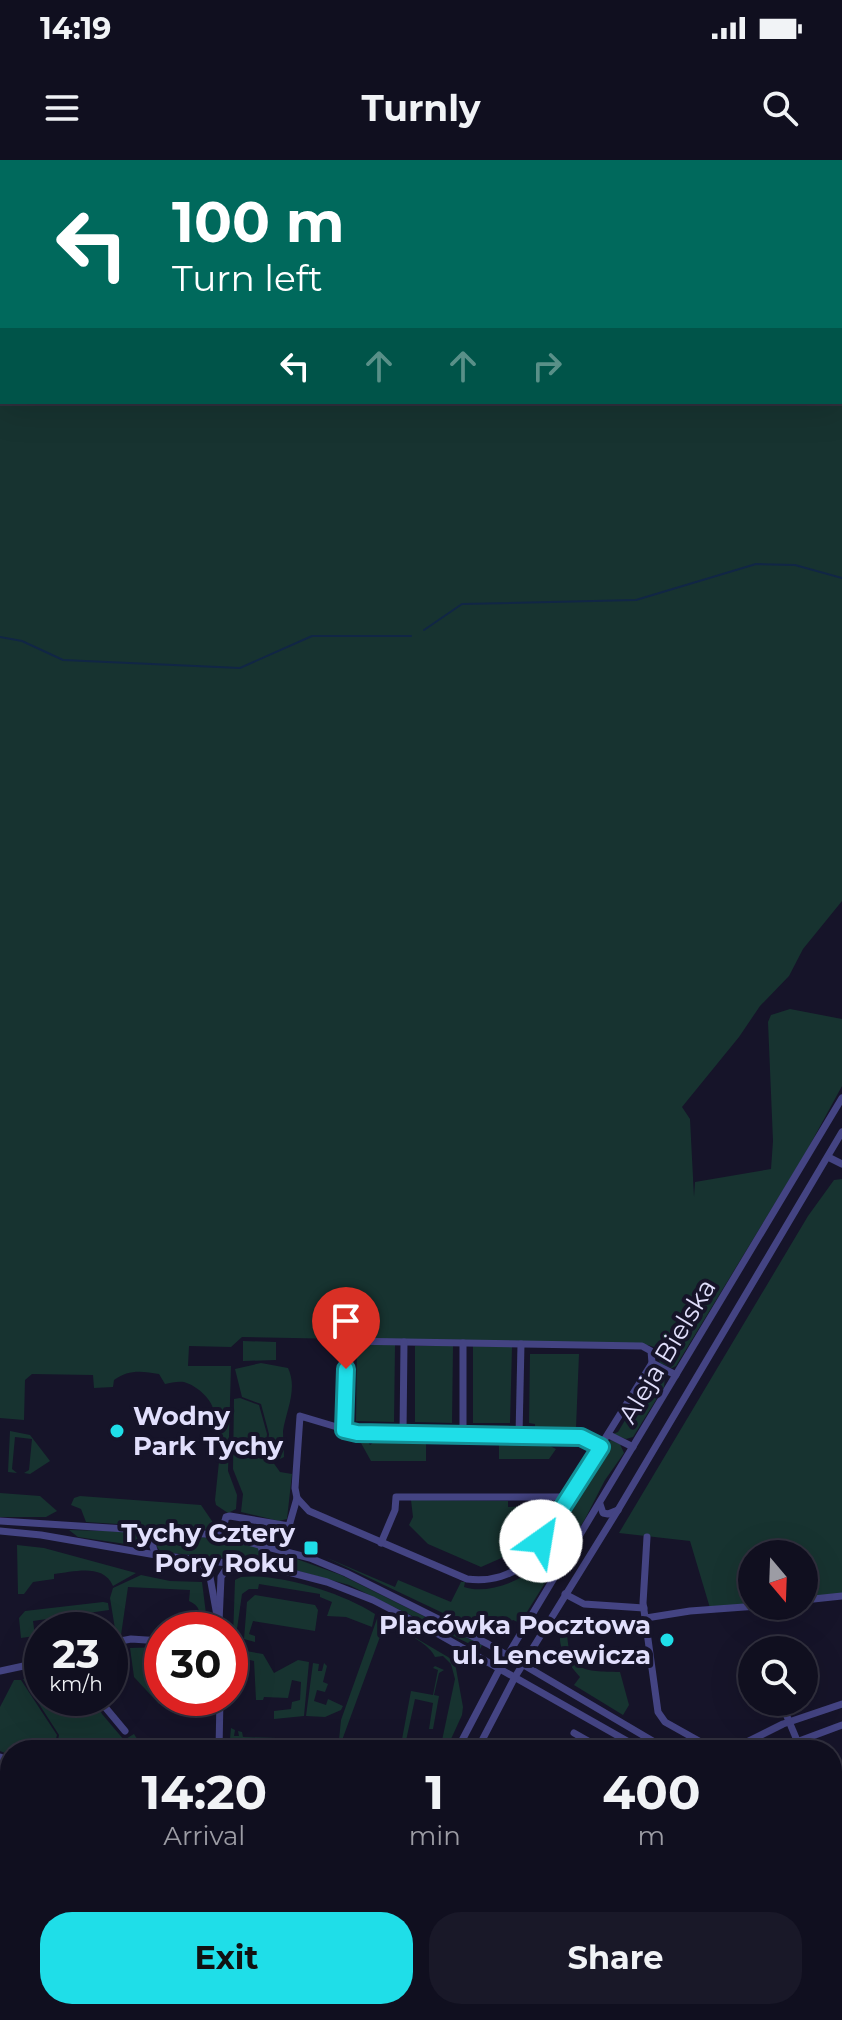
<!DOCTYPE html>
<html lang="en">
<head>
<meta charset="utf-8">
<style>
	:root { --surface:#100f1f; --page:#191828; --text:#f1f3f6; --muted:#9c9ca4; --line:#302f3d; --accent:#1fdee8 }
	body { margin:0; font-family:Montserrat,sans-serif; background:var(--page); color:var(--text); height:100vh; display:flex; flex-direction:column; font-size:30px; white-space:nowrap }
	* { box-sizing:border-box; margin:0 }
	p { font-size:26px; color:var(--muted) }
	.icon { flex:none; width:44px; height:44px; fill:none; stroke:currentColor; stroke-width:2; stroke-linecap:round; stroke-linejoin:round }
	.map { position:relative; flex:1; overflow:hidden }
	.drawer { position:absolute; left:0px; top:1580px; width:842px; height:280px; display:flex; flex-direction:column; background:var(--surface); border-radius:32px 32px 0 0; box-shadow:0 8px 32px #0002,0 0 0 2px var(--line) }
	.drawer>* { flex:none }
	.top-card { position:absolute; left:0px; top:0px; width:842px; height:244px; box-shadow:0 8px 32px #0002,0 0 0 2px var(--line); background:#00695c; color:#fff; overflow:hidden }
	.needle { width:52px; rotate:161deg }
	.controls { position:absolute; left:738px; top:1380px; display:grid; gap:16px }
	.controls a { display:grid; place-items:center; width:80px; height:80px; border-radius:50%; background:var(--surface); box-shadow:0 8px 32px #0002,0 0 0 2px var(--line); font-size:40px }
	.speed { position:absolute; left:24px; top:1452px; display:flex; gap:16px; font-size:40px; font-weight:700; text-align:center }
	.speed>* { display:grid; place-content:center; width:104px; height:104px; border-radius:50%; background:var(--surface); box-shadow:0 8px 32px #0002,0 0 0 2px var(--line); line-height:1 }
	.speed small { font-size:20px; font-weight:400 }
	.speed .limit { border:12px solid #d22; background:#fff; color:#111 }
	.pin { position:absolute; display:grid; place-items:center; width:68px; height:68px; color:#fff; margin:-82px -34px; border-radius:50% 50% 50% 0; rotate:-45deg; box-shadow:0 0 8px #0007 }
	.pin .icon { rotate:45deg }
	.me { position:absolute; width:88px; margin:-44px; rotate:32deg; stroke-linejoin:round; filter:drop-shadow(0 0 6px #0008) }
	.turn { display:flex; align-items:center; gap:28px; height:168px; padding:0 40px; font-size:36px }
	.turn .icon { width:104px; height:104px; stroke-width:2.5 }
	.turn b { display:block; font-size:56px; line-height:68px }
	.lanes { display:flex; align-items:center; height:76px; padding:0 40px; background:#0003; justify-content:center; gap:40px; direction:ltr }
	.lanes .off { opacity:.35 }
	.eta { display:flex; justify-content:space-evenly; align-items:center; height:136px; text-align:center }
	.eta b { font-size:48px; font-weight:700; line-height:56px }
	.action { display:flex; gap:16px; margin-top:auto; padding:16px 40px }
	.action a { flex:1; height:92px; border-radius:32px; background:var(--accent); color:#111; font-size:32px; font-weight:700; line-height:92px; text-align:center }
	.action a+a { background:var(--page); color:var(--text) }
	.status { display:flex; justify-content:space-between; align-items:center; height:56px; padding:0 40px; background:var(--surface); direction:ltr }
	.status svg { height:22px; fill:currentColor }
	header { display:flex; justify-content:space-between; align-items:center; height:104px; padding:0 40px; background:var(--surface); font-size:36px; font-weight:700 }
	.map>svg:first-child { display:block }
</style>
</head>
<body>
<div class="status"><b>14:19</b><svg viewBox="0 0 49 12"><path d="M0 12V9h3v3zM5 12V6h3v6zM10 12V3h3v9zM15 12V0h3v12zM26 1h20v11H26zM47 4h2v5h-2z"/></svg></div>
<header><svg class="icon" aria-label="menu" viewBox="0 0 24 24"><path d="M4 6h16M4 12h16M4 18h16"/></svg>Turnly<svg class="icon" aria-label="search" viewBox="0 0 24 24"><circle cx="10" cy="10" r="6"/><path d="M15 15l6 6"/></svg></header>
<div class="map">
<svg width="842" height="1860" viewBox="0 0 842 1860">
	<rect width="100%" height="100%" fill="#161429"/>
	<g fill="#173330" fill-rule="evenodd">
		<path d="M0 0H842V741L803 789 789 816 760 846 739 877 682 947 690 959 694 1037 695 1022 771 1009 773 981 768 862 771 855 790 849 842 859V926L806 992 676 1206 672 1208 660 1203 654 1187 648 1185 242 1177 231 1187 189 1186 188 1206H231L228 1311 237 1335 236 1349 228 1353 216 1345 215 1340 220 1292 216 1283 221 1280 212 1266C222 1248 201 1227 184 1222 177 1221 171 1223 165 1224L159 1214C143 1211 128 1209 114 1220L113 1227 94 1228 93 1215 32 1214 25 1220 24 1260 0 1258ZM2 2H840V242H2Z"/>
		<polygon points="842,1019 842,1434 804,1438 804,1394 752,1394 752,1444 710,1448 690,1381 619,1373 808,1056 834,1020"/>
		<polygon points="243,1181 276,1182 276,1200 243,1201"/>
		<polygon points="357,1185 395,1185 394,1262 356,1261"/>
		<polygon points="415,1186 453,1186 452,1263 415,1262"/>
		<polygon points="473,1186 512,1187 510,1263 473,1263"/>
		<polygon points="530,1194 579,1194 576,1268 535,1267 535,1264 529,1263"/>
		<path d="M261 1203 288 1208C298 1229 286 1251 283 1271 283 1279 284 1289 284 1297L280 1299 267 1292 269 1274 261 1244 242 1237 235 1209Z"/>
		<polygon points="651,1209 656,1209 665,1216 664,1227 633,1277 626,1279 613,1274 618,1272 652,1215 649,1212"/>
		<polygon points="240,1238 259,1245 267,1274 265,1291 280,1312 292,1314 287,1359 279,1361 241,1352 243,1334 233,1309 234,1239"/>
		<polygon points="10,1271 30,1275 50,1301 30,1314 24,1313 29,1310 32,1279 15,1277 12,1309 17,1313 8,1312"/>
		<polygon points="366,1279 370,1285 374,1282 426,1284 426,1301 371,1301 361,1283"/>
		<path d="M611 1280 620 1284 624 1293 605 1320 585 1359 520 1463 513 1460 502 1467 486 1465 485 1473 325 1397 395 1427 398 1420 451 1442 461 1422H465L464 1427C487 1435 523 1421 539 1404L609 1288 605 1285Z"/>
		<polygon points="499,1281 507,1281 507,1285 550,1286 556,1289 549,1299 499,1299"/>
		<polygon points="0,1333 40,1336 57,1351 46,1357 0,1357"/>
		<polygon points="80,1336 201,1345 214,1364 218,1365 212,1370 86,1362 81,1349 71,1345 74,1338"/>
		<polygon points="411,1340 508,1341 508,1347 530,1346 543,1353 515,1392 481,1407 428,1384 409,1365 413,1357"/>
		<polygon points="69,1370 146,1372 146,1387 78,1377"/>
		<polygon points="165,1373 219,1379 258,1387 260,1398 255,1401 161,1392 157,1387 158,1377"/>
		<path d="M17 1385 44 1388 136 1413 113 1426C103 1403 74 1412 54 1414V1419L33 1422 24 1434H18Z"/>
		<polygon points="280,1393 341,1415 482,1485 480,1489 349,1425 277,1405"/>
		<path d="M141 1415 170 1421 202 1422 208 1470H199C200 1457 203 1447 189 1441L190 1430 128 1427 121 1475H116L110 1438 113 1428Z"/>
		<path d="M241 1417C279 1413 343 1433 375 1454L372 1467 346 1457 327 1456 332 1442 320 1437V1434L259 1424 258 1429H249L242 1434 236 1476 233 1478 235 1420Z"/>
		<polygon points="255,1435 315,1445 318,1450 315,1471 253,1461 249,1474 255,1476 255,1482 244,1479 247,1442"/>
		<polygon points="103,1442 108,1443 109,1450 33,1461 35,1476 21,1478 19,1458 25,1451"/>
		<polygon points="378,1456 395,1466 392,1470 381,1474 341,1583 251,1580 238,1590 229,1590 231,1568 235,1570 234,1576 239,1576 238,1571 242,1572 243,1577 339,1580 341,1560"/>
		<path d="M397 1467 448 1497 455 1503 463 1547 462 1555 446 1590H440L455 1519 451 1504 443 1496 435 1497C430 1485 408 1473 395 1470Z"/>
		<path d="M567 1469C568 1513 583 1511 620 1512L629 1545 623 1555 574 1525 580 1517C570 1506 556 1487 561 1471Z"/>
		<polygon points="162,1487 162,1538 173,1538 173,1541 159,1544 134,1517 130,1488"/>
		<polygon points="235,1489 263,1494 274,1513 298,1500 309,1502 304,1556 274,1559 274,1551 291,1549 292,1542 300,1540 301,1522 292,1520 288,1538 264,1537 263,1540 256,1540 254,1501 241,1498 240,1505 232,1505"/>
		<polygon points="313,1503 319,1504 318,1511 322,1511 324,1503 327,1506 323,1522 328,1524 325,1532 317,1530 314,1541 326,1545 328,1539 343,1546 341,1550 325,1557 306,1556"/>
		<polygon points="435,1506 444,1510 439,1513 434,1535 439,1536 433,1569 429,1569 433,1543 415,1539 404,1590 400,1590 411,1531 433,1535 438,1510 433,1508"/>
		<polygon points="42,1513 42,1538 93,1538 102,1554 124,1580 134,1574 144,1590 56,1590 59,1575 23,1519"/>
		<polygon points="14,1520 21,1520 57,1575 53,1590 10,1590 10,1595 0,1591 0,1547"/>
	</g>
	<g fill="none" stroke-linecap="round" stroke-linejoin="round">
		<g stroke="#112645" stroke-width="2">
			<polyline points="424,470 462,444 636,440 756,404 795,405 842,418"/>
			<polyline points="0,477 22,481 63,500 240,508 312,476 411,476"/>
		</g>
		<g stroke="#444483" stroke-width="7">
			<polyline points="828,997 842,1004"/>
			<polyline points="652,1203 676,1215"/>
			<path d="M344 1270 346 1181 642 1186 651 1191 652 1203 530 1399C513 1416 490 1422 467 1419L309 1351 297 1338 295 1328 300 1256 357 1273 581 1277 601 1287"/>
			<polyline points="403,1273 404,1182"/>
			<polyline points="463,1274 463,1183"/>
			<polyline points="519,1275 521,1184"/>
			<polyline points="609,1275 633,1287"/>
			<polyline points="600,1344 603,1353 608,1354 618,1350"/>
			<polyline points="0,1361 221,1375 310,1398 346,1413 488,1484 668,1590"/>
			<polyline points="0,1371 41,1375 156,1395 273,1408 327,1422 373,1440 431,1470 643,1590"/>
			<polyline points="221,1375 226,1357 230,1356 289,1366 297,1338"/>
			<polyline points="647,1377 643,1443 658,1552 665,1562 715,1590"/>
			<polyline points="381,1383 395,1350 396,1337 569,1337"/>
			<path d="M156 1395C151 1384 151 1379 158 1369"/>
			<polyline points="201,1401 210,1417 219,1467"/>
			<polyline points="256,1405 264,1395 260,1384"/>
			<polyline points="565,1434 584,1444 644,1448"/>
			<polyline points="804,1440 842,1436"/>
			<polyline points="646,1458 690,1451 758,1446"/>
			<polyline points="219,1462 221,1417 230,1403"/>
			<polyline points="110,1483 131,1479 162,1481"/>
			<polyline points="0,1511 42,1502"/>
			<polyline points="102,1538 105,1547 125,1571"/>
			<polyline points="781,1542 801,1590"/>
			<polyline points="574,1573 604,1590"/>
			<polyline points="219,1590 220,1538"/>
			<polyline points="457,1590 500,1508 842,938"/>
			<polyline points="477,1590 515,1517 618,1350 842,972"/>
			<polyline points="731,1590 783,1564 842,1544"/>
			<polyline points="775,1590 842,1565"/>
			<polyline points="0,1597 10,1601"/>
			<polyline points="832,1667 842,1676"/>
			<polyline points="832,1701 842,1711"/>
			<polyline points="832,1715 842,1725"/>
			<polyline points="0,1754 10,1761"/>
			<polyline points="0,1807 10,1808"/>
			<polyline points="456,1850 460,1860"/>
			<polyline points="636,1850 636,1860"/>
			<polyline points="152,1860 157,1850"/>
			<polyline points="369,1860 371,1850"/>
			<polyline points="387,1860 389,1850"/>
			<polyline points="689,1860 704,1853 842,1854"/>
		</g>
	</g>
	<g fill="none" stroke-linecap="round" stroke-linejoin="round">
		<defs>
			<polyline id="route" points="346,1209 344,1270 357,1273 581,1277 601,1287 541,1381"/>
		</defs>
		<use href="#route" stroke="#149097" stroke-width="20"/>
		<use href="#route" stroke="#1fdee8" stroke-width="14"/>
	</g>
	<g fill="#1fdee8" stroke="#161429" stroke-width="3">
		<circle cx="117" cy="1271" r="8"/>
		<rect x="303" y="1380" width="16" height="16" rx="4"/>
		<circle cx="667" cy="1480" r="8"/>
	</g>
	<g text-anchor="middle" stroke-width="8" stroke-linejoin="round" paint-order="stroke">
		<g font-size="26" fill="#e1dffc" stroke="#161429">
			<text transform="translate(667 1191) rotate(-59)" y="9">Aleja Bielska</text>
		</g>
		<g font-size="26" font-weight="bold" fill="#e1dffc" stroke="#161429" text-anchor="end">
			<text x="133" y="1265" text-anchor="start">Wodny<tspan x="133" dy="30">Park Tychy</tspan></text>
			<text x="295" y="1382">Tychy Cztery<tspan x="295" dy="30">Pory Roku</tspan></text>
			<text x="651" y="1474">Placówka Pocztowa<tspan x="651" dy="30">ul. Lencewicza</tspan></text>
		</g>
	</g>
</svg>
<div class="controls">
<a><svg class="needle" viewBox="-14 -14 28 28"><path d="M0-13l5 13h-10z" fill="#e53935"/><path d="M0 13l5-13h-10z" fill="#9c9ca4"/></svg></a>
<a><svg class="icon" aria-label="search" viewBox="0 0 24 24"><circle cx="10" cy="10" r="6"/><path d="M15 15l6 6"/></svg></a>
</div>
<div class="speed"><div>23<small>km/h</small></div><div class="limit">30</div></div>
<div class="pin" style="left:346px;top:1209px;background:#d93025"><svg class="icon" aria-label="arrive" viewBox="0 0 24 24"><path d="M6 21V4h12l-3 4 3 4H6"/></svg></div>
<svg class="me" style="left:541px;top:1381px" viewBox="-20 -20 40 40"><circle r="19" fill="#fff"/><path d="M0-13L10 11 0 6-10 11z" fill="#1fdee8"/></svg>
<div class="top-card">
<div class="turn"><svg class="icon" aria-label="left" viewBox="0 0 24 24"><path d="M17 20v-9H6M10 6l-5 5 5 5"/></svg><div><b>100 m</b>Turn left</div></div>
<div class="lanes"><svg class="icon" aria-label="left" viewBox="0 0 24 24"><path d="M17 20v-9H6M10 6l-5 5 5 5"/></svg><svg class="icon off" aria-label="ahead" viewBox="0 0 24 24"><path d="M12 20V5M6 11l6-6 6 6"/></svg><svg class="icon off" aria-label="ahead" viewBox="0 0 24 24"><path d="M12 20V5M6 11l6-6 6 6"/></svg><svg class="icon off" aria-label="right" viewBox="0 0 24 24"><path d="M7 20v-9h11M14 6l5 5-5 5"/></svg></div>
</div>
<section class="drawer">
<div class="eta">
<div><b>14:20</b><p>Arrival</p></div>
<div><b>1</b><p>min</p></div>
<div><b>400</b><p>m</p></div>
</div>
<div class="action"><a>Exit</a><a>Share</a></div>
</section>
</div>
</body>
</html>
